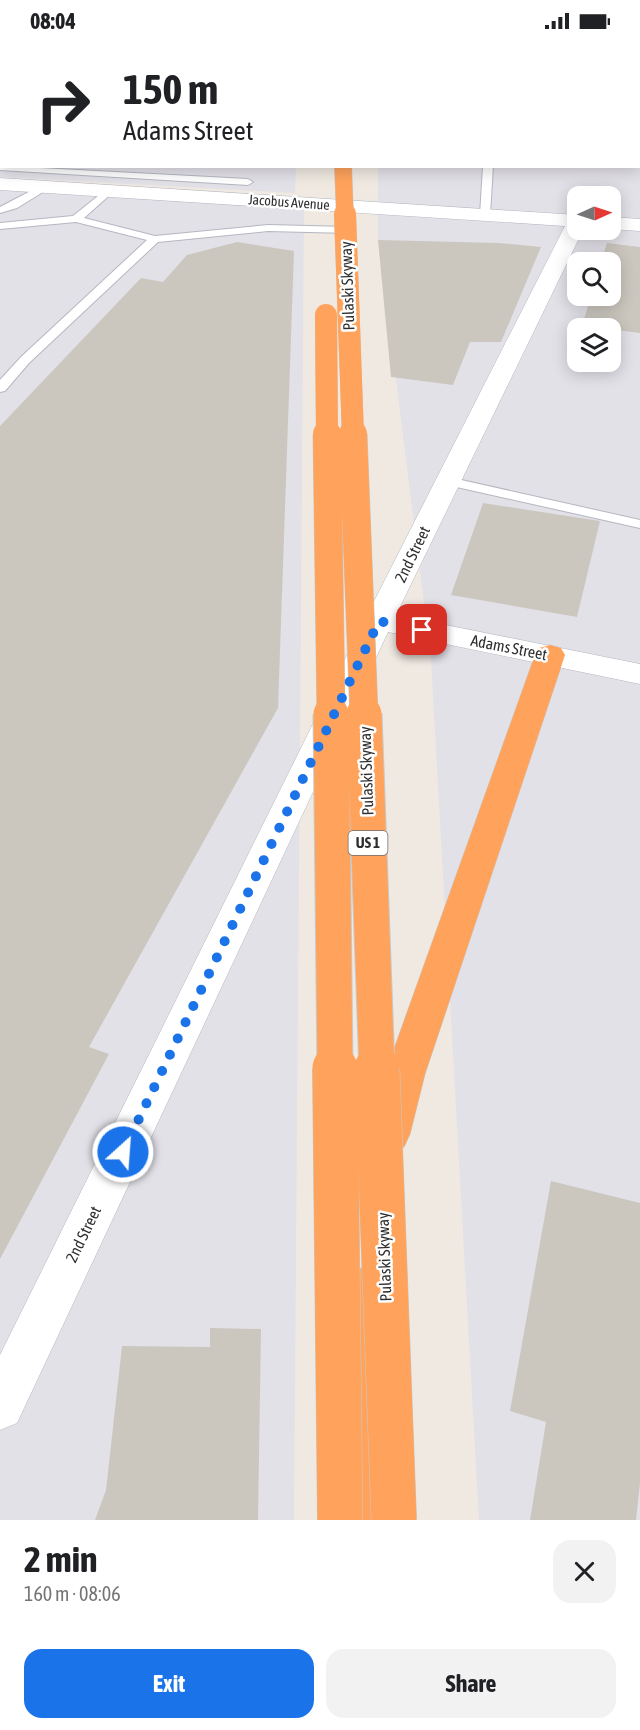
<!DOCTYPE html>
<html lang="en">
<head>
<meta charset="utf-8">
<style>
	:root { --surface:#fff; --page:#f2f2f2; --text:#202124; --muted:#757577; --accent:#1a73e8 }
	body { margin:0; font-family:"Asap Condensed",sans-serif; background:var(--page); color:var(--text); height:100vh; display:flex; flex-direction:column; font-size:22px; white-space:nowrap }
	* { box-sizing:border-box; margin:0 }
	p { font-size:20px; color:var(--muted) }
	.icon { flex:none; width:33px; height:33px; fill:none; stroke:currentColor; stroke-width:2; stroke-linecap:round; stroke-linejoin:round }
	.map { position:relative; height:1478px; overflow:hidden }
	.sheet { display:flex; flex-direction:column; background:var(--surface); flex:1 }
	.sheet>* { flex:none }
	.top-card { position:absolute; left:0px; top:0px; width:640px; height:126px; box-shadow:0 3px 15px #0003; background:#fff; color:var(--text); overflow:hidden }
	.needle { width:39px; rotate:87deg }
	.tools { position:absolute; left:567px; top:144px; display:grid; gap:12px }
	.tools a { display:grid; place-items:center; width:54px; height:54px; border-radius:12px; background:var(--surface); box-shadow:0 3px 15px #0003; font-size:30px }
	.pin { position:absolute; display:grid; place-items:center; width:51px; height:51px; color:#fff; margin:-26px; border-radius:12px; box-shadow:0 3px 9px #0006 }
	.me { position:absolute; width:66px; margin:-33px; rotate:26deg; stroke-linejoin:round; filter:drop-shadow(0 0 4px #0008) }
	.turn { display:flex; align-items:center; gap:21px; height:126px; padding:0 24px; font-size:27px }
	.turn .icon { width:78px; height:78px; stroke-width:2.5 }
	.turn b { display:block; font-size:42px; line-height:51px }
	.round { display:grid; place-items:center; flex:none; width:63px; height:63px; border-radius:18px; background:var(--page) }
	.summary { display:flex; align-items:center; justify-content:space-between; height:102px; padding:0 24px }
	h1 { font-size:36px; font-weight:700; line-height:45px }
	.button { display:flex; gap:12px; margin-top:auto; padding:12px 24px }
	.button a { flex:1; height:69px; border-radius:18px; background:var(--accent); color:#fff; font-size:24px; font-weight:700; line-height:69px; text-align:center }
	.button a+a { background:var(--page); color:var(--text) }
	.status { display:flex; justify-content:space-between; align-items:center; height:42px; padding:0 30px; background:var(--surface); direction:ltr }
	.status svg { height:16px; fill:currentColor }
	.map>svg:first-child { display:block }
</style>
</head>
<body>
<div class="status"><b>08:04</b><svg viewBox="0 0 49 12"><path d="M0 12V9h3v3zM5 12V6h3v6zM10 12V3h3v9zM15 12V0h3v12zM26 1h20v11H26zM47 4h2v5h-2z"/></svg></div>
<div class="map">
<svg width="640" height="1478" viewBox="0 0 640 1478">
	<rect width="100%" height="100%" fill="#efe9e1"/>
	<g fill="#e3e1e8" fill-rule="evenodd">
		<polygon points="0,0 298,0 2,2 2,124 296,125 295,151 0,135"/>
		<path d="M378 0H640V1478H479L431 618 378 193V125L639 124V2ZM578 154H610V188H578ZM578 220H610V254H578ZM578 286H610V320H578Z"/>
		<polygon points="0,145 304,167 294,1478 0,1478"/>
	</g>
	<g fill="#cbc7bf">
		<polygon points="378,198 499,201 541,205 501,300 470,300 453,343 391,335"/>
		<polygon points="237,200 294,209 278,666 89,1005 109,1012 0,1217 0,384 141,236 163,240 187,213"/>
		<polygon points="607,201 640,205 640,291 582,284 591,254 610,254 610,220 601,220"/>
		<polygon points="483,461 600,479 577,575 451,553"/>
		<polygon points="551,1139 640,1161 640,1441 636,1478 530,1478 546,1380 510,1369"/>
		<polygon points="210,1286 261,1287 258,1478 95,1478 106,1448 122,1304 210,1305"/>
	</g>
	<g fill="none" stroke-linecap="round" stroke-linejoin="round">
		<defs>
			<g id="service">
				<rect x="0" y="64" width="2" height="6"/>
				<polygon points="0,122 2,124 248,137 253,140 248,143 0,128"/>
				<polygon points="483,124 493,124 490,173 485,176 480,173"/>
				<polygon points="42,143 51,145 17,166 0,171 0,165"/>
				<polygon points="108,146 113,149 112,151 84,176 155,194 268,183 349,185 354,188 349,191 268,189 158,200 29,321 5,349 0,350 0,338 21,315 147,198 76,180 0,187 0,181 73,174"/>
				<polygon points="448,435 640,478 640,486 443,442 441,439"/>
			</g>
			<g id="minor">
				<polygon points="0,136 578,173 578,188 583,188 396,573 640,622 640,642 388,590 17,1381 0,1388 0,1313 364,579 565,184 0,148"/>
				<polygon points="610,175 640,177 640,189 610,187"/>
			</g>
			<g id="motorway">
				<rect x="331" y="0" width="16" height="2"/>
				<polygon points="550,603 561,606 565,613 425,1032 410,1092 404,1105 389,1110 374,1105 368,1092 385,1032 535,613 539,606"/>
				<polygon points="366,1224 382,1231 389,1246 387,1323 392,1478 342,1478 341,1323 343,1246 350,1231"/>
			</g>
		</defs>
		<use href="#service" stroke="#b4b7c1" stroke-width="2"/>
		<use href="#minor" stroke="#b4b7c1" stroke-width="1"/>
		<use href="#motorway" stroke="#c9c9c9" stroke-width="1"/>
		<use href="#service" fill="#fff" fill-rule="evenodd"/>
		<use href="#minor" fill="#fff" fill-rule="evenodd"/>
		<use href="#motorway" fill="#ffa35c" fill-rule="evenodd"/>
		<defs>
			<polyline id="motorway-bridge-far4" points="343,124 345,174"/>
			<g id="motorway-bridge-far3">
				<polyline points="345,172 353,394"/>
				<polyline points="326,273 327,394"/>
			</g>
			<g id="motorway-bridge-far2">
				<polyline points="327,392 331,673"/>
				<polyline points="353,392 364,673"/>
			</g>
			<g id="motorway-bridge-far1">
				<polyline points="331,672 335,1028"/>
				<polyline points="364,672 377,1028"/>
			</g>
			<g id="motorway-bridge">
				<polyline points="335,1026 340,1478"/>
				<polyline points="377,1026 394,1478"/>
			</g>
		</defs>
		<use href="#motorway-bridge-far4" stroke="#c9c9c9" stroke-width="18" stroke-linecap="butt"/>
		<use href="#motorway-bridge-far3" stroke="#c9c9c9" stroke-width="22" stroke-linecap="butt"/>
		<use href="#motorway-bridge-far2" stroke="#c9c9c9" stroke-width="29" stroke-linecap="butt"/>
		<use href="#motorway-bridge-far1" stroke="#c9c9c9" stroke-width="37" stroke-linecap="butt"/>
		<use href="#motorway-bridge" stroke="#c9c9c9" stroke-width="46" stroke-linecap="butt"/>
		<use href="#motorway-bridge-far4" stroke="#ffa35c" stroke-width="17"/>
		<use href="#motorway-bridge-far3" stroke="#ffa35c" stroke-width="22"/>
		<use href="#motorway-bridge-far2" stroke="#ffa35c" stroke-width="28"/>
		<use href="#motorway-bridge-far1" stroke="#ffa35c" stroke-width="35"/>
		<use href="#motorway-bridge" stroke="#ffa35c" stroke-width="45"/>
	</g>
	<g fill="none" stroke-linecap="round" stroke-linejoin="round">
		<polyline stroke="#1a73e8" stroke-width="10" stroke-dasharray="0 18" points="123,1110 379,579 422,588"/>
	</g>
	<g text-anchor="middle" stroke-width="5" stroke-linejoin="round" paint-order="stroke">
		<g font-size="14" fill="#2e2e2e" stroke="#fff">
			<text transform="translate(289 160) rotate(4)" y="5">Jacobus Avenue</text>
		</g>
		<rect fill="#fff" stroke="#6d6d6d" stroke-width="1.5" x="348.5" y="789" width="39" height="24" rx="4.5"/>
		<g font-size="15" font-weight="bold" fill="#2e2e2e">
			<text x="368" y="806">US 1</text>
		</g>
		<g font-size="16" fill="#2e2e2e" stroke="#fff">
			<text transform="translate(347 244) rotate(-92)" y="6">Pulaski Skyway</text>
			<text transform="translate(412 512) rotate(-64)" y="6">2nd Street</text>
			<text transform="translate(509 605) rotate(11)" y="6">Adams Street</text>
			<text transform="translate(366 729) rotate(-92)" y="6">Pulaski Skyway</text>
			<text transform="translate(83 1192) rotate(-64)" y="6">2nd Street</text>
			<text transform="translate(384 1215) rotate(-92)" y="6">Pulaski Skyway</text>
		</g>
	</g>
</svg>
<div class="tools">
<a><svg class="needle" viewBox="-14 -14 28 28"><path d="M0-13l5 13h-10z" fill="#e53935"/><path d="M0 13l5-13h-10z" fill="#757577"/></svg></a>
<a><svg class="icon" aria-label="search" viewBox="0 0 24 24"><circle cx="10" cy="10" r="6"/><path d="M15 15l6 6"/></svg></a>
<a><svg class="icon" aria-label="layers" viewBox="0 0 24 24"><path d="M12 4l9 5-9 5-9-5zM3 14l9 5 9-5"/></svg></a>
</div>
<div class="pin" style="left:422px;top:588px;background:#d93025"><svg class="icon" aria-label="arrive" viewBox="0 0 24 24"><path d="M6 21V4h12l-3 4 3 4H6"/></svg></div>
<svg class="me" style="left:123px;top:1110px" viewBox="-20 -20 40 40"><circle r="17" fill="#1a73e8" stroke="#fff" stroke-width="3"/><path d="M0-11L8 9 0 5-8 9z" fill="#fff"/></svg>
<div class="top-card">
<div class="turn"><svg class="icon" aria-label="right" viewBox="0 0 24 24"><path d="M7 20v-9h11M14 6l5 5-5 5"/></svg><div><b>150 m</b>Adams Street</div></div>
</div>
</div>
<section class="sheet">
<div class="summary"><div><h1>2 min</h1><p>160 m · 08:06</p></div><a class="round"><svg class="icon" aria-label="close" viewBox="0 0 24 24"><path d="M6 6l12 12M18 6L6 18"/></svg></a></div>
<div class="button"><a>Exit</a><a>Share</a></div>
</section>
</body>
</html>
